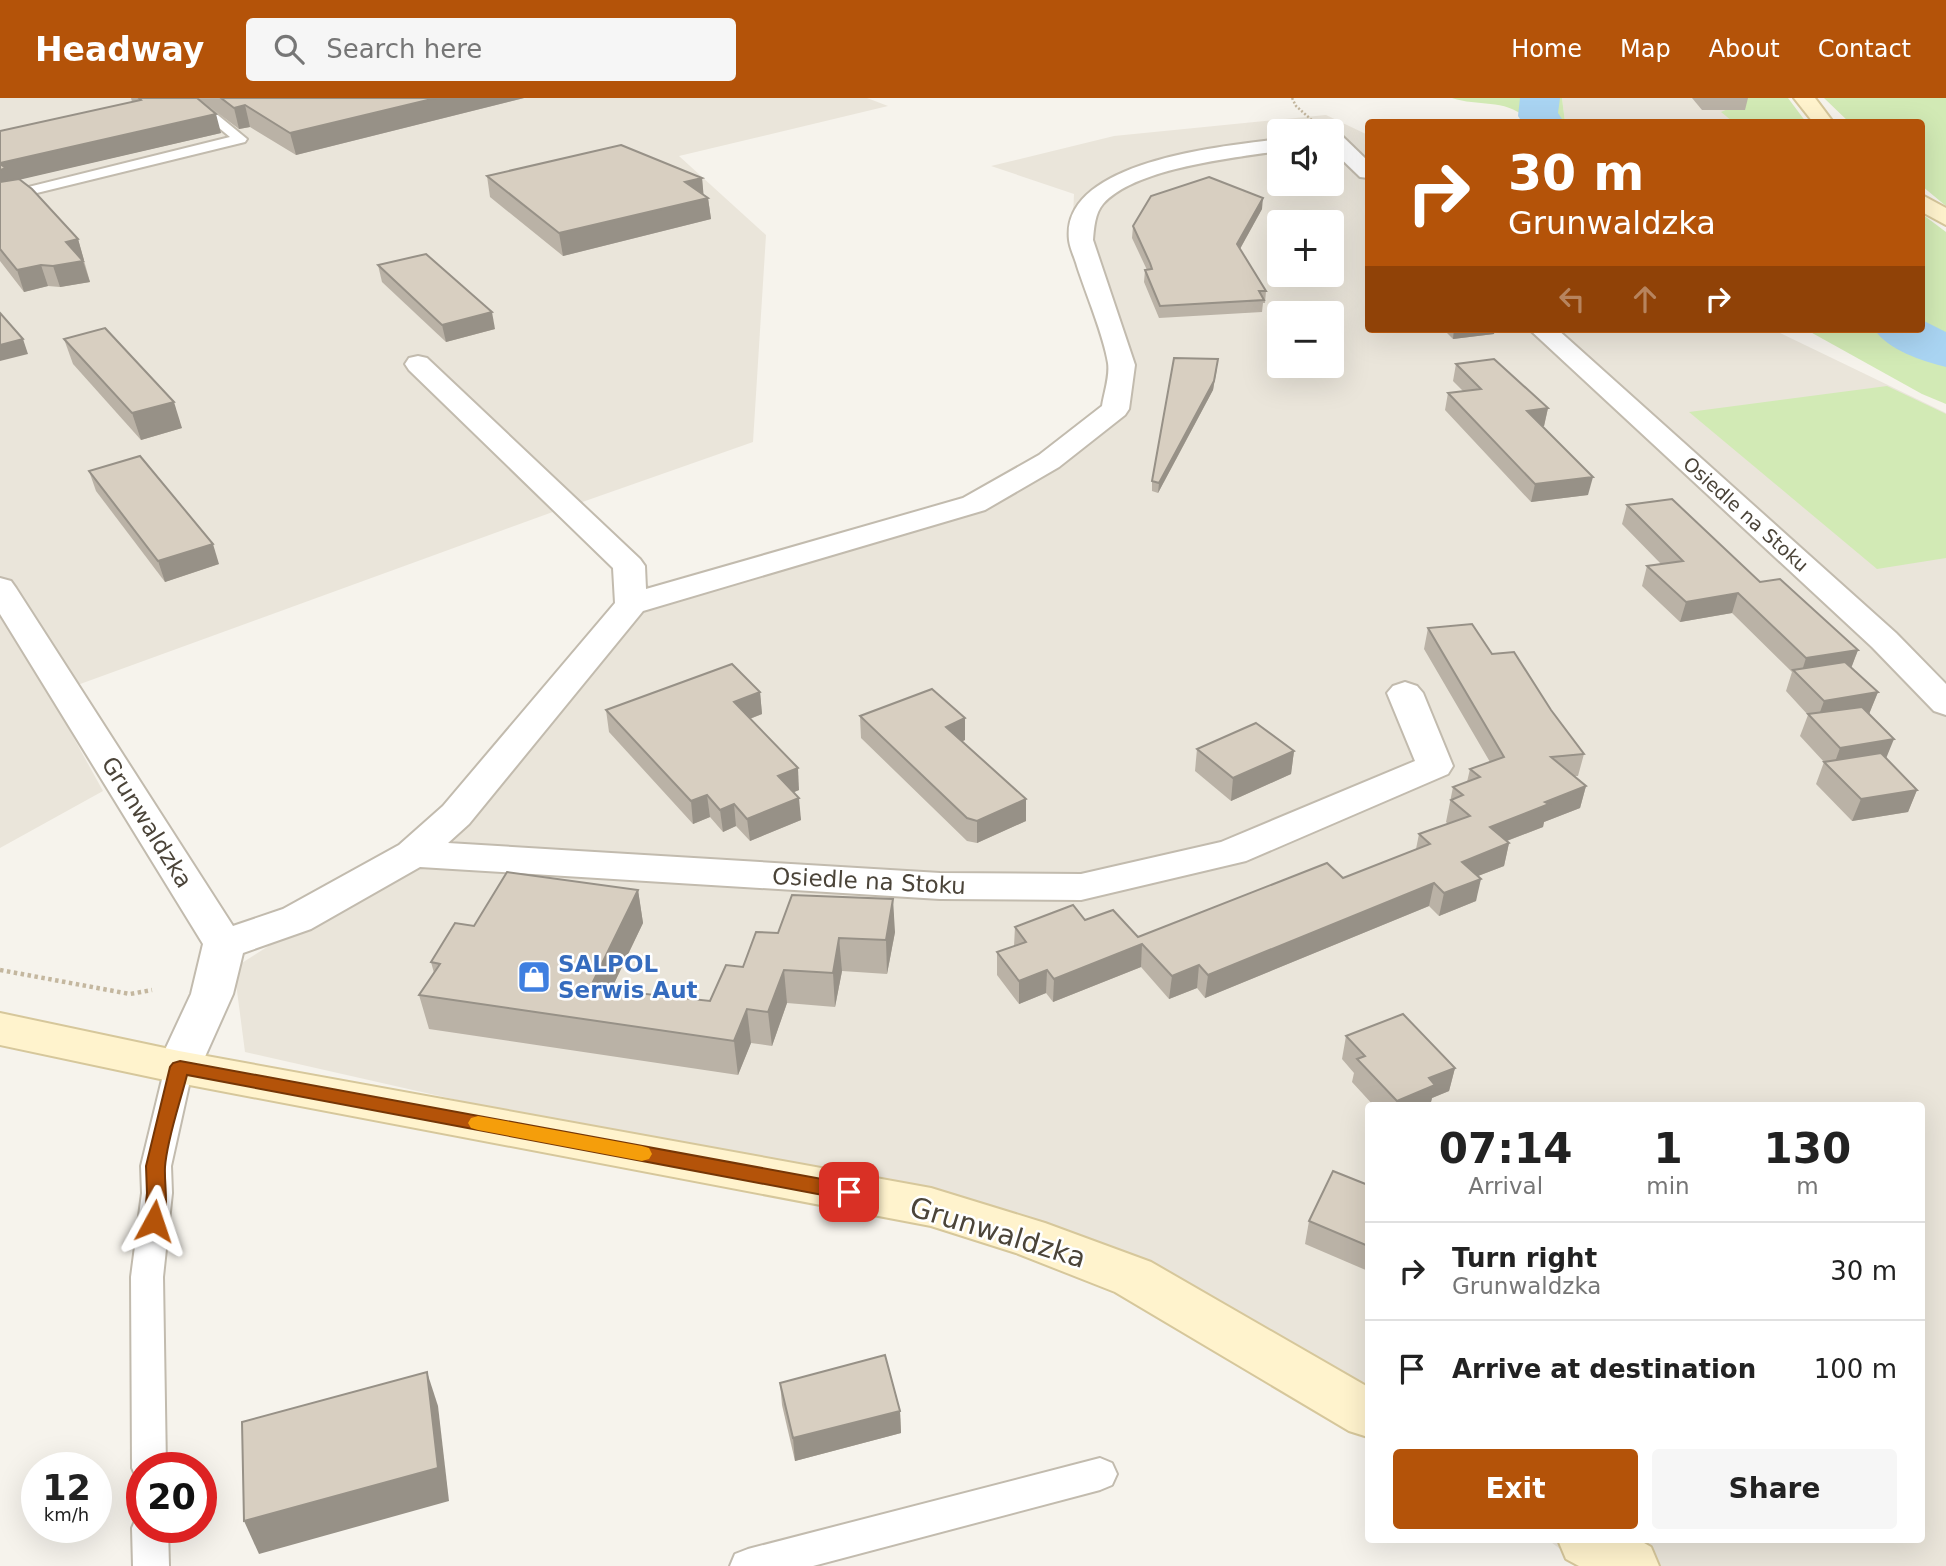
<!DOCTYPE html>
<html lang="en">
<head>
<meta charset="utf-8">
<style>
	:root { --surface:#fff; --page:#f6f6f6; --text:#222; --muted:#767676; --line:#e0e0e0; --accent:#b45309 }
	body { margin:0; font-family:"DejaVu Sans",sans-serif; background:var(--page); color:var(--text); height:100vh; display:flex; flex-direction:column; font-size:26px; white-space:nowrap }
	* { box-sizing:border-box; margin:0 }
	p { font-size:23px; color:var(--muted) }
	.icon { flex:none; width:38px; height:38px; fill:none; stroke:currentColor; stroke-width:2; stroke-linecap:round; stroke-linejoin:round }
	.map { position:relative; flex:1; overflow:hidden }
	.side { position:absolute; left:1365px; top:1004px; width:560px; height:441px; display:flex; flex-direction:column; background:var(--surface); border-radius:7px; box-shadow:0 7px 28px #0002 }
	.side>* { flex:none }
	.guide { position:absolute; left:1365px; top:21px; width:560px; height:214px; border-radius:7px; box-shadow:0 7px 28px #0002; background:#b45309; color:#fff; overflow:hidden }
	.buttons { position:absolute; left:1267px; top:21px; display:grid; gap:14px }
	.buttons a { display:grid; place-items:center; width:77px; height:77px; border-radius:7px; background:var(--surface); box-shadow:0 7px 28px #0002; font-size:35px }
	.speed { position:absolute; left:21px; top:1354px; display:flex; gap:14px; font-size:35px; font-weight:700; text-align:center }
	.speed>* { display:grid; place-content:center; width:91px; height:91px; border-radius:50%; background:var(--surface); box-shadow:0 7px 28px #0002; line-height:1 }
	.speed small { font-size:18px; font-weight:400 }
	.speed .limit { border:10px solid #d22; background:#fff; color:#111 }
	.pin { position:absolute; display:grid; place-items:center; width:60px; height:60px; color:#fff; margin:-30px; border-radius:14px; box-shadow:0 4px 10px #0006 }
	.me { position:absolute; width:77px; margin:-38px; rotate:5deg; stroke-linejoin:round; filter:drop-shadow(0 0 5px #0008) }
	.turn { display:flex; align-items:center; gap:24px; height:147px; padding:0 28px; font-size:32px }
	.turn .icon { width:91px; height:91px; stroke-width:2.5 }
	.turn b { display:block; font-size:49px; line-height:60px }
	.lanes { display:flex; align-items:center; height:66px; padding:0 28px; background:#0003; justify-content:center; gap:35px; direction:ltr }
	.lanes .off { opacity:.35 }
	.eta { display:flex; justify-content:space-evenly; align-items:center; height:119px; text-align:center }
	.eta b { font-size:42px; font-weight:600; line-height:49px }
	.action { display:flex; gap:14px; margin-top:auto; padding:14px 28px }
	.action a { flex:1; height:80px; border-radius:7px; background:var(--accent); color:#fff; font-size:28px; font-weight:600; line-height:80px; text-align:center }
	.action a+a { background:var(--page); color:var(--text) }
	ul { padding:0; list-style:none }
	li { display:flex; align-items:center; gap:21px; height:98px; padding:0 28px; border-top:2px solid var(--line) }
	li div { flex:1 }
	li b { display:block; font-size:26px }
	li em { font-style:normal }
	header { display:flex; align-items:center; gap:42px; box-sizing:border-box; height:98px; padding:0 35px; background:var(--accent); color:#fff }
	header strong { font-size:33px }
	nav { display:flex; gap:38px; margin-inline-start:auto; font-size:24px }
	.search { width:490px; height:63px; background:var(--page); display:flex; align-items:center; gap:18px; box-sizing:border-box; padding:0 24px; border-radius:7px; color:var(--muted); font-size:26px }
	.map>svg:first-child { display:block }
</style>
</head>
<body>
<header>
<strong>Headway</strong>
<div class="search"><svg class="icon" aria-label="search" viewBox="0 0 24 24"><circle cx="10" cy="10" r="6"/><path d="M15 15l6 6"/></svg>Search here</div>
<nav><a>Home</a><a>Map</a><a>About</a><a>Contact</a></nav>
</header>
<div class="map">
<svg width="1946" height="1468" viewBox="0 0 1946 1468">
	<rect width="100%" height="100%" fill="#f6f3ec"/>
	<g fill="#eae5da" fill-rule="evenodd">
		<path d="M0 0H867L888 8 679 58 766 137 753 344 571 408 657 496 979 406 1109 309 1115 273 1072 143 1074 96 991 68 1114 38 1326 17 1368 37V231H1772L1946 315V1468H1583L1548 1442H1922V1008H1368V1313L1137 1177 925 1108 245 954 234 870 452 732 646 503 561 411 50 597 103 693 0 750ZM1279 33H1332V86H1279ZM1279 124H1332V177H1279ZM1279 215H1332V268H1279Z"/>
		<polygon points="1562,0 1738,0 1732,23 1739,24 1565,24"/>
	</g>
	<g fill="#d2eab5">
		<path d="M1452 0H1562L1565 24H1527L1526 20C1504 0 1478 9 1452 0Z"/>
		<polygon points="1738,0 1788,0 1806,24 1739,24 1732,23 1721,14 1737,7"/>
		<polygon points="1824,0 1946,0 1946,108 1922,88 1922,24 1849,24"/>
		<polygon points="1922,116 1946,134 1946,306 1922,296 1805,231 1922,231"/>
		<polygon points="1887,288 1946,316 1946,460 1877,471 1689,314"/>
	</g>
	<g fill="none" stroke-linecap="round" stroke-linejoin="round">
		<g fill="#a9d4f2" fill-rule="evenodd">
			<polygon points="1520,0 1560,0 1558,15 1564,24 1522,24 1518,18"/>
			<path d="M1922 222 1946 234V269C1922 263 1888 252 1874 231H1922Z"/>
		</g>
		<defs>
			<g id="lane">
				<polygon points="183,0 197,0 247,41 245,44 0,104 0,96 230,39"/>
				<polygon points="179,959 189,962 193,969 171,1068 172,1095 163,1179 166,1370 142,1370 142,1383 137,1381 132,1370 131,1179 142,1095 141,1068 165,969 169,962"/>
				<polygon points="1100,1360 1112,1365 1117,1376 1112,1387 1100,1392 813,1468 730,1468 735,1456 748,1451"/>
				<polygon points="142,1417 142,1430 168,1430 169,1468 133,1468 132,1430 137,1418"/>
			</g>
			<g id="street">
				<polygon points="1332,35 1340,36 1368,63 1368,80 1360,79 1332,52"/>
				<path d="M1279 41V53C1233 60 1135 70 1103 106 1095 115 1094 130 1093 142L1135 267 1129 311 1125 317 1059 369 985 412 643 513 469 726 448 745 940 775 1081 776 1221 744 1415 663 1387 595 1393 588 1405 584 1417 588 1423 595 1453 668 1448 676 1246 763 1081 802 940 801 420 769 311 831 243 855 233 896 195 981 179 985 163 981 157 969 191 896 203 846 0 516V480L11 483 16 490 233 828 283 811 399 747 443 708 615 505 613 470 409 272 405 266 409 260 418 258 427 260 640 461 645 468 646 491 963 400 1039 357 1102 308C1104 295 1110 278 1108 265 1104 238 1086 196 1077 168 1075 160 1070 151 1069 142 1060 62 1226 48 1279 41Z"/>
				<polygon points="1529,231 1557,231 1896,535 1946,586 1946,617 1934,613 1872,549"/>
			</g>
			<g id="secondary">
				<polygon points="1794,0 1815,0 1833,24 1813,24"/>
				<polygon points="1922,97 1946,110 1946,127 1922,114"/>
				<polygon points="0,915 179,953 931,1090 1045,1125 1151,1164 1368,1289 1368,1339 1349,1333 1115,1194 1016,1155 931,1128 179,985 0,947"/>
				<polygon points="1558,1442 1639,1442 1651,1449 1659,1468 1579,1468 1566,1461"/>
			</g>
		</defs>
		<use href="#lane" stroke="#c2bbae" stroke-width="4"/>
		<use href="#street" stroke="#c2bbae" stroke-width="4"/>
		<use href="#secondary" stroke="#d6c79b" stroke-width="4"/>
		<polyline stroke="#c4b79f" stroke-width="2.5" stroke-dasharray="2 2" stroke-linecap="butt" points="1292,0 1296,8 1315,25"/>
		<polyline stroke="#c4b79f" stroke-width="4.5" stroke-dasharray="3.5 3.5" stroke-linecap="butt" points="0,872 130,896 152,892"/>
		<use href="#lane" fill="#fff" fill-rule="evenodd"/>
		<use href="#street" fill="#fff" fill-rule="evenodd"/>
		<use href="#secondary" fill="#fff3cd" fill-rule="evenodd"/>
	</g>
	<g fill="#bab2a6">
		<polygon points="131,0 197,0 221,35 20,81 78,141 90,184 60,189 48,188 24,194 0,163 0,33 132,4"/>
		<polygon points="198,0 524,0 296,57 250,29 239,31"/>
		<polygon points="1692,0 1748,0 1745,12 1702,12"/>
		<polygon points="487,78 702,80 703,96 708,100 711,121 563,158 490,99"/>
		<polygon points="1262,111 1240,151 1266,193 1265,205 1263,205 1262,214 1159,220 1144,184 1145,172 1147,172 1132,140 1133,128"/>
		<polygon points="378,167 495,231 446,244 382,184"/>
		<polygon points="1443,231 1495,231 1494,236 1453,241"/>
		<polygon points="64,241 182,330 141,342 73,266"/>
		<polygon points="1456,266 1548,310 1544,328 1542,328 1588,397 1531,404 1445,312 1448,295 1463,293 1453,283"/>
		<polygon points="1217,271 1213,292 1158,395 1152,393 1152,383"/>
		<polygon points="89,373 219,466 165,484 96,393"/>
		<polygon points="1627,407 1760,484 1858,552 1851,570 1878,594 1869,616 1886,660 1917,692 1908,714 1852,723 1816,686 1824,664 1800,638 1808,617 1786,593 1792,574 1732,515 1680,524 1642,488 1647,468 1661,466 1622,426"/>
		<polygon points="1428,530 1492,556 1551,612 1584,656 1578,678 1574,678 1586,688 1580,710 1544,724 1543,729 1507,743 1509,745 1504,768 1478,778 1476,803 1439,818 1429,808 1205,900 1197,890 1169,901 1141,869 1053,904 1046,895 1019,906 997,877 997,854 1014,848 1015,829 1085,822 1138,839 1343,780 1416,751 1419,736 1448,726 1446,724 1453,689 1467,684 1470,671 1490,664 1424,551"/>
		<polygon points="760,594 762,616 750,621 799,692 794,694 801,722 750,743 736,728 723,734 710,719 693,726 609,634 606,612"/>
		<polygon points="860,618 965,620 965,642 962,643 1026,701 1026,723 977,745 967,743 861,640"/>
		<polygon points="1197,651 1294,653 1291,676 1231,703 1195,673"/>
		<polygon points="638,792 643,825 611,892 710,903 743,869 778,835 895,834 887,876 842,873 835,909 787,905 772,948 751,945 738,977 429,931 419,897 434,875 431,864 474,828"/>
		<polygon points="1346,938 1455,970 1449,993 1432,1000 1430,1008 1374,1008 1352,984 1354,975 1342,961"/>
		<polygon points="1368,1087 1368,1173 1305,1146 1309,1123"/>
		<polygon points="780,1285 900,1313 901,1335 795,1363 782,1307"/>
	</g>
	<g fill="#979187">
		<polygon points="436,0 524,0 296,57 290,35"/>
		<polygon points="245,7 250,29 239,31 234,10"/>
		<polygon points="216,16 221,35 10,84 0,94 0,65"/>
		<polygon points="702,80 704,101 708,100 711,121 563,158 559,135 685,84"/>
		<polygon points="1263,100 1262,111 1236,158 1237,146"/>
		<polygon points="78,141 84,162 74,164 83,163 90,184 60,189 53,168 66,144"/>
		<polygon points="41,167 48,188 24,194 17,172"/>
		<polygon points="492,214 495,231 446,244 442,227"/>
		<polygon points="1454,231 1495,231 1494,236 1453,241"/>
		<polygon points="23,241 28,256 0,263 0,247"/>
		<polygon points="1218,261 1213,292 1158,395 1159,385"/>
		<polygon points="174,304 182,330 141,342 132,315"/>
		<polygon points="1548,310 1544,328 1523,330 1527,313"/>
		<polygon points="1593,379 1588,397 1531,404 1535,386"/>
		<polygon points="213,446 219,466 165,484 158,463"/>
		<polygon points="1738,495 1732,515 1680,524 1686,504"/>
		<polygon points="1858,552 1850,573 1800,579 1806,560"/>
		<polygon points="760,594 762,616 736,626 734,604"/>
		<polygon points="1878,594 1869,616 1816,625 1824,603"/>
		<polygon points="965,620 965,642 947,651 946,629"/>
		<polygon points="1894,641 1885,663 1832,672 1840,650"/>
		<polygon points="1294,653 1291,676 1231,703 1233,680"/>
		<polygon points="798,670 799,692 780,700 778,678"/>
		<polygon points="1586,688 1580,710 1544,724 1543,729 1485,751 1490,729 1545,704"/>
		<polygon points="1917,692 1908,714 1852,723 1861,701"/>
		<polygon points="707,697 710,719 693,726 691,703"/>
		<polygon points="799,700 801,722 750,743 747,721"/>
		<polygon points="1026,701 1026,723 977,745 977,723"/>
		<polygon points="734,706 736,728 723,734 720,712"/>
		<polygon points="1509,745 1504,768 1457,786 1462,764"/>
		<polygon points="1481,781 1476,803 1439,818 1444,795"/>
		<polygon points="1434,785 1429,808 1205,900 1208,877"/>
		<polygon points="638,792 643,825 596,923 590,890"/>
		<polygon points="893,801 895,834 887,876 886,842"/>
		<polygon points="839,840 842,873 835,909 833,875"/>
		<polygon points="1142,846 1141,869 1053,904 1054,881"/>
		<polygon points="1199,867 1197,890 1169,901 1172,878"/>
		<polygon points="784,872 787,905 772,948 768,914"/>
		<polygon points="1047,872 1046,895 1019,906 1019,883"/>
		<polygon points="747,911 751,945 738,977 734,943"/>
		<polygon points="1455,970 1449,993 1432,1000 1430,1008 1396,1008 1397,1003 1429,980"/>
		<polygon points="427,1274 438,1308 449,1403 259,1456 244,1423"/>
		<polygon points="900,1313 901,1335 795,1363 793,1340"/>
	</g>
	<g fill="#d8cfc1" stroke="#979187" stroke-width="2">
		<polygon points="139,0 197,0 216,16 0,65 0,33 141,2"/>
		<polygon points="221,0 436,0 290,35 245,7 234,10"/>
		<polygon points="621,47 702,80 685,84 708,100 559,135 487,78"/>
		<polygon points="0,66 6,70 0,72"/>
		<polygon points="1209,79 1263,100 1237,146 1266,193 1259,193 1264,202 1160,208 1145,172 1152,171 1150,165 1133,128 1151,98"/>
		<polygon points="19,81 32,91 78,141 66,144 83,163 53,168 41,167 17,172 0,151 0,84"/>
		<polygon points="426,156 492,214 442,227 378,167"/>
		<polygon points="0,215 23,241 0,247"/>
		<polygon points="105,230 174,304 132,315 64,241"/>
		<polygon points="1174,260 1218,261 1214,283 1159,385 1152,383"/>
		<polygon points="1494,261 1548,310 1527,313 1593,379 1535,386 1448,295 1481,291 1456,266"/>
		<polygon points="140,358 213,446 158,463 89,373"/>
		<polygon points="1672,401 1760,484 1780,481 1858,552 1806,560 1738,495 1686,504 1647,468 1683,463 1627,407"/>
		<polygon points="1472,526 1492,556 1514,554 1551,612 1584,656 1551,659 1586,688 1545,704 1549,706 1490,729 1509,745 1462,764 1481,781 1444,795 1434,785 1208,877 1199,867 1172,878 1142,846 1054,881 1047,872 1019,883 997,854 1026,844 1015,829 1073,807 1085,822 1113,812 1138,839 1327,765 1343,780 1430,746 1419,736 1470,718 1451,702 1463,697 1453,689 1480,679 1470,671 1504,659 1428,530"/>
		<polygon points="1845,564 1878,594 1824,603 1793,572"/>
		<polygon points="732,566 760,594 734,604 798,670 778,678 799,700 747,721 734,706 720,712 707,697 691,703 606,612"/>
		<polygon points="932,591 965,620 946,629 1026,701 977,723 967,720 860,618"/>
		<polygon points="1862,609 1894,641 1840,650 1808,616"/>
		<polygon points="1256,625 1294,653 1233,680 1197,651"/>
		<polygon points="1881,655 1917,692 1861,701 1824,664"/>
		<polygon points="507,774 638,792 590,890 710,903 726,867 743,869 756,834 778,835 792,797 893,801 886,842 839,840 833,875 784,872 768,914 747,911 734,943 419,897 440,866 431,864 455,825 474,828"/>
		<polygon points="1403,916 1455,970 1429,980 1435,987 1397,1003 1357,961 1365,958 1346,938"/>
		<polygon points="1333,1073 1368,1087 1368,1148 1309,1123"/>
		<polygon points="885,1257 900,1313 793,1340 780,1285"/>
		<polygon points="427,1274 438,1370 244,1423 242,1324"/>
	</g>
	<path fill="#b45309" stroke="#753606" stroke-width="2" d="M180 963 849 1086 856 1088 859 1094 856 1099 849 1102 187 977C180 1005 167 1041 165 1069 164 1089 170 1110 161 1129L154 1131 147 1129 144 1123 147 1095 146 1068 170 969 173 965Z"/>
	<polygon fill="#f59e0b" points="478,1018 642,1048 649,1050 652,1056 649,1061 642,1063 478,1032 471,1030 468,1025 471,1020"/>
	<defs>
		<symbol id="shop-square" viewBox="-11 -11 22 22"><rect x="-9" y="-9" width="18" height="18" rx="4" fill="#3f7fe0" stroke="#fff"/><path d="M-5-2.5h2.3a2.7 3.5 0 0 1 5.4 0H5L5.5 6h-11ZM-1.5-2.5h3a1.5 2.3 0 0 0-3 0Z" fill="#fff"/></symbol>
	</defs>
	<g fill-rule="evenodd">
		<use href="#shop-square" x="515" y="860" width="38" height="38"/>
	</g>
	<g text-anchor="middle" stroke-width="5" stroke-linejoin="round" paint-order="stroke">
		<g font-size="19" fill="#4b4439" stroke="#fff">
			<text transform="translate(1746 416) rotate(42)" y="7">Osiedle na Stoku</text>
		</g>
		<g font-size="23" fill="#4b4439" stroke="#fff">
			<text transform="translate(147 724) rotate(58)" y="8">Grunwaldzka</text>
			<text transform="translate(869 783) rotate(3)" y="8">Osiedle na Stoku</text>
		</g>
		<g font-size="23" font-weight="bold" fill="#366cbe" stroke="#fff" text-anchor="start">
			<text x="558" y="874">SALPOL<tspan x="558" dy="26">Serwis Aut</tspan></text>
		</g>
		<g font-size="28" fill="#4b4439" stroke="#fff">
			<text transform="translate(998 1134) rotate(17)" y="10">Grunwaldzka</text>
		</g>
	</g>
</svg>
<div class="buttons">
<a><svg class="icon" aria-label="sound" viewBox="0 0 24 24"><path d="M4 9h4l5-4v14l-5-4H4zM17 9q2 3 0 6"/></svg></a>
<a>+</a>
<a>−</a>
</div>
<div class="speed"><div>12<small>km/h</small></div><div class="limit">20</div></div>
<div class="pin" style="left:849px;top:1094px;background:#d93025"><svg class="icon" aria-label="arrive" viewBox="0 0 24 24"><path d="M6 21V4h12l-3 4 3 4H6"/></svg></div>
<svg class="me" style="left:154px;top:1123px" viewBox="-20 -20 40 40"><path d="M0-17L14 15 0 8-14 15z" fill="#b45309" stroke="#fff" stroke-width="4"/></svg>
<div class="guide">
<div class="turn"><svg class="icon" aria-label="right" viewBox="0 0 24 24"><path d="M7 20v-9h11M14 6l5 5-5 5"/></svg><div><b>30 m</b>Grunwaldzka</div></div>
<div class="lanes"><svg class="icon off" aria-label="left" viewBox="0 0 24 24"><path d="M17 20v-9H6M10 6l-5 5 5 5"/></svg><svg class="icon off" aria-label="ahead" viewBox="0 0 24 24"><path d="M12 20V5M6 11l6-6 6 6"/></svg><svg class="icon" aria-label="right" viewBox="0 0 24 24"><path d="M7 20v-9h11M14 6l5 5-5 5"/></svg></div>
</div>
<section class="side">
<div class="eta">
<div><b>07:14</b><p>Arrival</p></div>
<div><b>1</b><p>min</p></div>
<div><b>130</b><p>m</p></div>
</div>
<ul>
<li><svg class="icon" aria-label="right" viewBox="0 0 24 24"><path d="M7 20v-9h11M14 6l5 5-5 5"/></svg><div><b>Turn right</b><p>Grunwaldzka</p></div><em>30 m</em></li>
<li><svg class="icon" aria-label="arrive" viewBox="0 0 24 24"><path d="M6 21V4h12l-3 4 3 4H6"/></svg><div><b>Arrive at destination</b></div><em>100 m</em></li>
</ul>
<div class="action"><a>Exit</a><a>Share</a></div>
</section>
</div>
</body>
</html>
